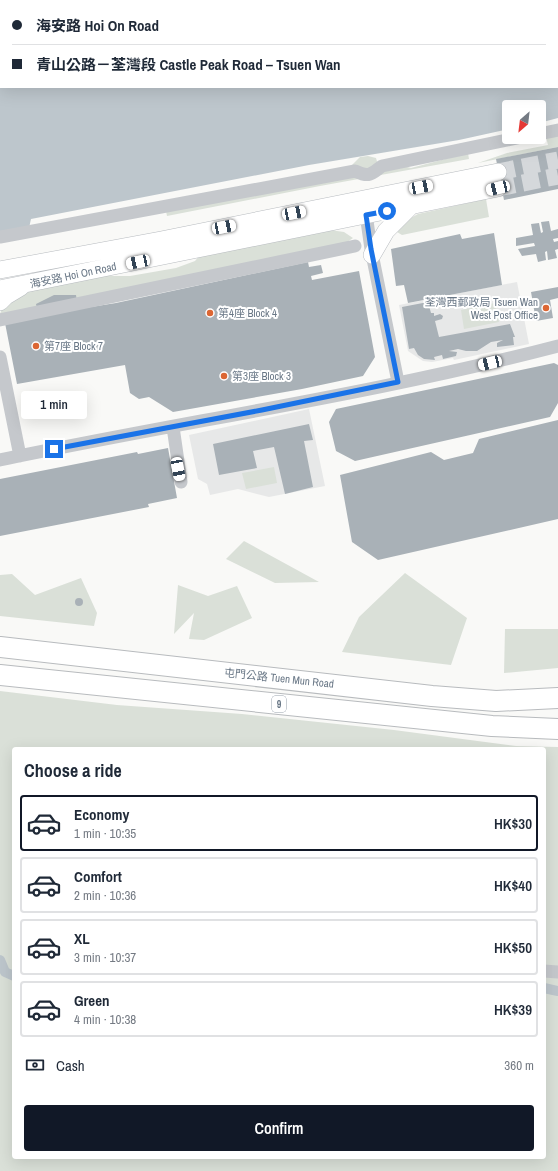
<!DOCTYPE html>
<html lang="en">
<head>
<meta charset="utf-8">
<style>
  body { margin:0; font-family:"Archivo Narrow","Noto Sans TC",sans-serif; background:#f2f2f3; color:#1f2937; height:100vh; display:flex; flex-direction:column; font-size:15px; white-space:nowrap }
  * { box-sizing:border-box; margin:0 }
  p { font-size:13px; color:#747a83 }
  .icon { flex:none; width:22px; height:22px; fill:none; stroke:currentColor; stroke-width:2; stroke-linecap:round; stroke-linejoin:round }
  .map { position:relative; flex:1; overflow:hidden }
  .sheet { position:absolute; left:12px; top:747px; width:534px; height:412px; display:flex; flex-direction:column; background:#fff; border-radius:4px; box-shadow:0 4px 16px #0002 }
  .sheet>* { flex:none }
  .hud { position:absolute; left:0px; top:0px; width:558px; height:88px; box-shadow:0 4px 16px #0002; display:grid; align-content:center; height:88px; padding:0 12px; background:#fff }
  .needle { width:26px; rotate:208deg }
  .controls { position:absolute; left:502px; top:100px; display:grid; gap:8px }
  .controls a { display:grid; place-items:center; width:44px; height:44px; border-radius:4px; background:#fff; box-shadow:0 4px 16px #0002; font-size:20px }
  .end { position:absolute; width:18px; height:18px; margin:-9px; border:5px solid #1a73e8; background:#fff; box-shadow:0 0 0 2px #fff }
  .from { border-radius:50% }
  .bubble { position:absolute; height:28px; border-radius:4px; background:#fff; box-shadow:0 4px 16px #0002; font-size:13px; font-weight:600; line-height:28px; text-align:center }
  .car { position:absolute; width:12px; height:24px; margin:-12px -6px; border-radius:5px; box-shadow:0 0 3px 1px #0007; background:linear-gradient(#fff 24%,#345 0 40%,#fff 0 76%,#345 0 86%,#fff 0) }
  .hud b { display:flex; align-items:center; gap:14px; height:38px; font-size:15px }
  .hud b+b { border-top:1px solid #e0e1e3 }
  .hud i { width:10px; height:10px; background:#1f2937 }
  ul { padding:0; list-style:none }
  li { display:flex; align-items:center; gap:12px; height:56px; margin:0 8px 6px; padding:0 4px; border:2px solid #e0e1e3; border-radius:4px }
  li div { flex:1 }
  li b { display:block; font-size:15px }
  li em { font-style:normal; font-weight:600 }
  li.current { border-color:#111827 }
  li>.icon { width:36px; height:36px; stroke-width:1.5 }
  h2 { padding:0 12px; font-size:18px; line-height:48px }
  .pay { display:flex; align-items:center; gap:10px; height:44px; padding:0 12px; font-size:15px }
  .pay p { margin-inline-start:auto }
  .button { display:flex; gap:8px; margin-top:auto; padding:8px 12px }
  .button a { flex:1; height:46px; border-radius:4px; background:#111827; color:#fff; font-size:16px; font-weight:600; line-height:46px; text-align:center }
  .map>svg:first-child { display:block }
  .built { fill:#e7e8e8 }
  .green { fill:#dae0d8; fill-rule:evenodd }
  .water { fill:#bdc6cc; fill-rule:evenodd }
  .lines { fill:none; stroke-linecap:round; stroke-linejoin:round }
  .canal { stroke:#bdc6cc; stroke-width:10 }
  .building { fill:#a9b1b7 }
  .major-tunnel { stroke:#d5d8db; stroke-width:17; stroke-dasharray:17 8; stroke-linecap:butt }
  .major-casing { stroke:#b8bcc0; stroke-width:18 }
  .highway-casing { stroke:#b8bbbe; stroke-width:22 }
  .minor { stroke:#c5c8cc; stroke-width:13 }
  .major { stroke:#fff; stroke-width:17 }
  .highway { stroke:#fff; stroke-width:20 }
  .route { stroke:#1a73e8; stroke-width:5 }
  .poi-dot { fill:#dc6633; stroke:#fff; stroke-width:1.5 }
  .labels { text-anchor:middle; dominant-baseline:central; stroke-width:4; stroke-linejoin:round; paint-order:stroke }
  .shield { fill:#fff; stroke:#96a0aa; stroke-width:1 }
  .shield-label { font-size:10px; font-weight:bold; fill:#697786 }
  .street-label { font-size:11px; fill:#697786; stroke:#fff }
  .poi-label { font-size:11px; fill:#697786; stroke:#fff; text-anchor:start }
</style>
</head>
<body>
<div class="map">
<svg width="558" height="1171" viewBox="0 0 558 1171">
  <rect width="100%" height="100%" fill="#f9f9f7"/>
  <path class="built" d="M517 282 529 344 454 360 453 358 432 362 423 361 408 351 399 305Z
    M309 409 325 486 269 497 238 489 210 495 207 484 198 479 189 435Z"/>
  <path class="green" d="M558 134V147L478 163 507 153 548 145 546 137Z
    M468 153 469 159 320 186 167 216 166 211 399 165 411 168Z
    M368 156 376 158 379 168 355 169 352 165 360 157Z
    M486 199 489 217 402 235 397 232 407 220 418 214Z
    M330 230 344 232 353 238 344 244 0 314 2 308 15 296 54 284 95 276H130L176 268 195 261 201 254Z
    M495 303 499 322 464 329 461 310Z
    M274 467 277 483 246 489 242 473Z
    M244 541 319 582 275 583 226 559Z
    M405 573 467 618 451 665 342 652 359 617Z
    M12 574 35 595 81 578 97 613 94 626 0 616V575Z
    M178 585 208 596 237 586 252 618 204 640 189 639 194 613 174 634Z
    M505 629H558V668L504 673Z
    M0 691 117 705 242 714 394 730 516 746 558 747V1171H0ZM14 749H544V1157H14Z"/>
  <path class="water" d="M0 0H558V118L539 123V107H509V129L459 140 309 165 31 219 29 228 0 234ZM1 1H557V87H1Z"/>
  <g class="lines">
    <path class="canal" d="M0 960 5 972 14 976
      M544 988 558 991"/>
  </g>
  <path class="building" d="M558 147V189L504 200 496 159Z
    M549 221 551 231 558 229V238L553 239 554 242 558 241V249L555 250 557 258 548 260 547 251 545 252 546 260 538 262 536 254 522 256 518 249 535 246 534 243 516 246V238L533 235 531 224 539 223 541 233 543 232 541 222Z
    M494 233 502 285 408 303 404 285 396 286 391 249 460 234 462 239Z
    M308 262 309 267 321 265 323 273 311 276 312 280 359 271 375 357 363 376 302 389 173 412 149 397 139 399 130 393 125 365 17 384 5 323 39 317 36 304 54 295H76L78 309 116 303Z
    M558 287V298L550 300 553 318 536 321 531 292Z
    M428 302 431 313H434V316L440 314 443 316 442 319 435 321 439 337 510 324 515 337H513L514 345 497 347V343L503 340 491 342 477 351H466L458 349 449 351 457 352 456 356 443 359 442 355 434 357 435 360 424 359 418 355 414 348 409 349 402 307Z
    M554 363 558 365V403L550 417 355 461 336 451 329 422 336 409Z
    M558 420V519L378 560 352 542 340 475 431 452 444 460 473 453 479 439Z
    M309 424 313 440 304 441 313 487 285 494 274 447 253 451 257 468 219 475 213 444Z
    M168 448 177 498 148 504 149 507 0 536V479L137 452 138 454Z
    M75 602a4 4 0 1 1 8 0a4 4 0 1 1-8 0Z"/>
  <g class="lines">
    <path class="major-tunnel" d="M498 172 558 160
      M498 188 558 176"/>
    <g class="major-casing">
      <path id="major" d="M372 255 386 231 410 207
        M0 270 161 240 498 172
        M0 289 498 188
        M0 302 6 296 21 287"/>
    </g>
    <g class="highway-casing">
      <path id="highway" d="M0 647 432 696 496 701 558 698
        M0 675 492 726 558 729"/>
    </g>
    <path class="minor" d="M539 134 558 130
      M365 207 371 249 398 382
      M0 237 355 171C370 178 371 174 382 166L522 137
      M0 320 355 246
      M0 357 20 456
      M173 427 181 482
      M0 460C186 421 374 394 558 346
      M544 971 558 972"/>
    <use href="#major" class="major"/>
    <use href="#highway" class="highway"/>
  </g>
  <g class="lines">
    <path class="route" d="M54 449 262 410 398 382 371 249 366 215 387 211"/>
  </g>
  <g class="poi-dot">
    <circle cx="546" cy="308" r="4"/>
    <circle cx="210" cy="313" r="4"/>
    <circle cx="36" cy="346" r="4"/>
    <circle cx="224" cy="376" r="4"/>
  </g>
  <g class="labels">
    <rect class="shield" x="272" y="696" width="14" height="16" rx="3"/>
    <g class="shield-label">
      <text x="279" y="704">9</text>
    </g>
    <g class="street-label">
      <text transform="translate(73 275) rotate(-12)">海安路 Hoi On Road</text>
      <text transform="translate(279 678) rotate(6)">屯門公路 Tuen Mun Road</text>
    </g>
    <g class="poi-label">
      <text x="538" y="302" text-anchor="end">荃灣西郵政局 Tsuen Wan<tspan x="538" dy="13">West Post Office</tspan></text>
      <text x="218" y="313">第4座 Block 4</text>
      <text x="44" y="346">第7座 Block 7</text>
      <text x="232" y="376">第3座 Block 3</text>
    </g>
  </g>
</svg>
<div class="controls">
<a><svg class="needle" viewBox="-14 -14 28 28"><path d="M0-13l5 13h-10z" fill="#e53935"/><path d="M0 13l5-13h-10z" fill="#747a83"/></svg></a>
</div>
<i class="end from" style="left:387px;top:211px"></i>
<i class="end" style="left:54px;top:449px"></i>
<div class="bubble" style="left:21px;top:391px;width:66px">1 min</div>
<i class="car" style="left:421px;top:187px;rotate:79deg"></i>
<i class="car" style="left:498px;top:188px;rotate:257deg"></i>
<i class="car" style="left:294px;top:213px;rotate:79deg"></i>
<i class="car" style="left:224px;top:227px;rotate:79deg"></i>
<i class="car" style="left:138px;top:262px;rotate:258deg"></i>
<i class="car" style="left:490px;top:363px;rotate:257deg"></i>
<i class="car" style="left:178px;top:469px;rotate:169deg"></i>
<div class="hud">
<b><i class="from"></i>海安路 Hoi On Road</b>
<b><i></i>青山公路－荃灣段 Castle Peak Road – Tsuen Wan</b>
</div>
<section class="sheet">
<h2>Choose a ride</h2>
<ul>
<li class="current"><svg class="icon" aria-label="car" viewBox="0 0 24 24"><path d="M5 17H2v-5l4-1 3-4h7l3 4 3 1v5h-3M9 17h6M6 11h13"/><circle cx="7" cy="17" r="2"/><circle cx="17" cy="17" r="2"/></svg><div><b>Economy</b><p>1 min · 10:35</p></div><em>HK$30</em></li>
<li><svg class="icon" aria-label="car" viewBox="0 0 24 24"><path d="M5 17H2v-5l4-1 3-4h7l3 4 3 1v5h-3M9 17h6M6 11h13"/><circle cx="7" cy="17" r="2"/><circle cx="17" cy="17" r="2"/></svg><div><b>Comfort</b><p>2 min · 10:36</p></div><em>HK$40</em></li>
<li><svg class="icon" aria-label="car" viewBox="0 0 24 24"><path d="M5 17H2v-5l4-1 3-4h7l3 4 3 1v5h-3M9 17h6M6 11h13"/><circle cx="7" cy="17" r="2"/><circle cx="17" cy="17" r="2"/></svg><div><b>XL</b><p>3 min · 10:37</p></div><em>HK$50</em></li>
<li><svg class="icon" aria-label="car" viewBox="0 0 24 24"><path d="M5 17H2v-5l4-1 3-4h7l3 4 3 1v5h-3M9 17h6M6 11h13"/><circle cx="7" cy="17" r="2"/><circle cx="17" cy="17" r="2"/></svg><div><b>Green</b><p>4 min · 10:38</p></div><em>HK$39</em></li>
</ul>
<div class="pay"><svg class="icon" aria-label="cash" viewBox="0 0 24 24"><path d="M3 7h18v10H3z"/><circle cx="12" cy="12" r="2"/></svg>Cash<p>360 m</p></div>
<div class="button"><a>Confirm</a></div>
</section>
</div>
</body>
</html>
